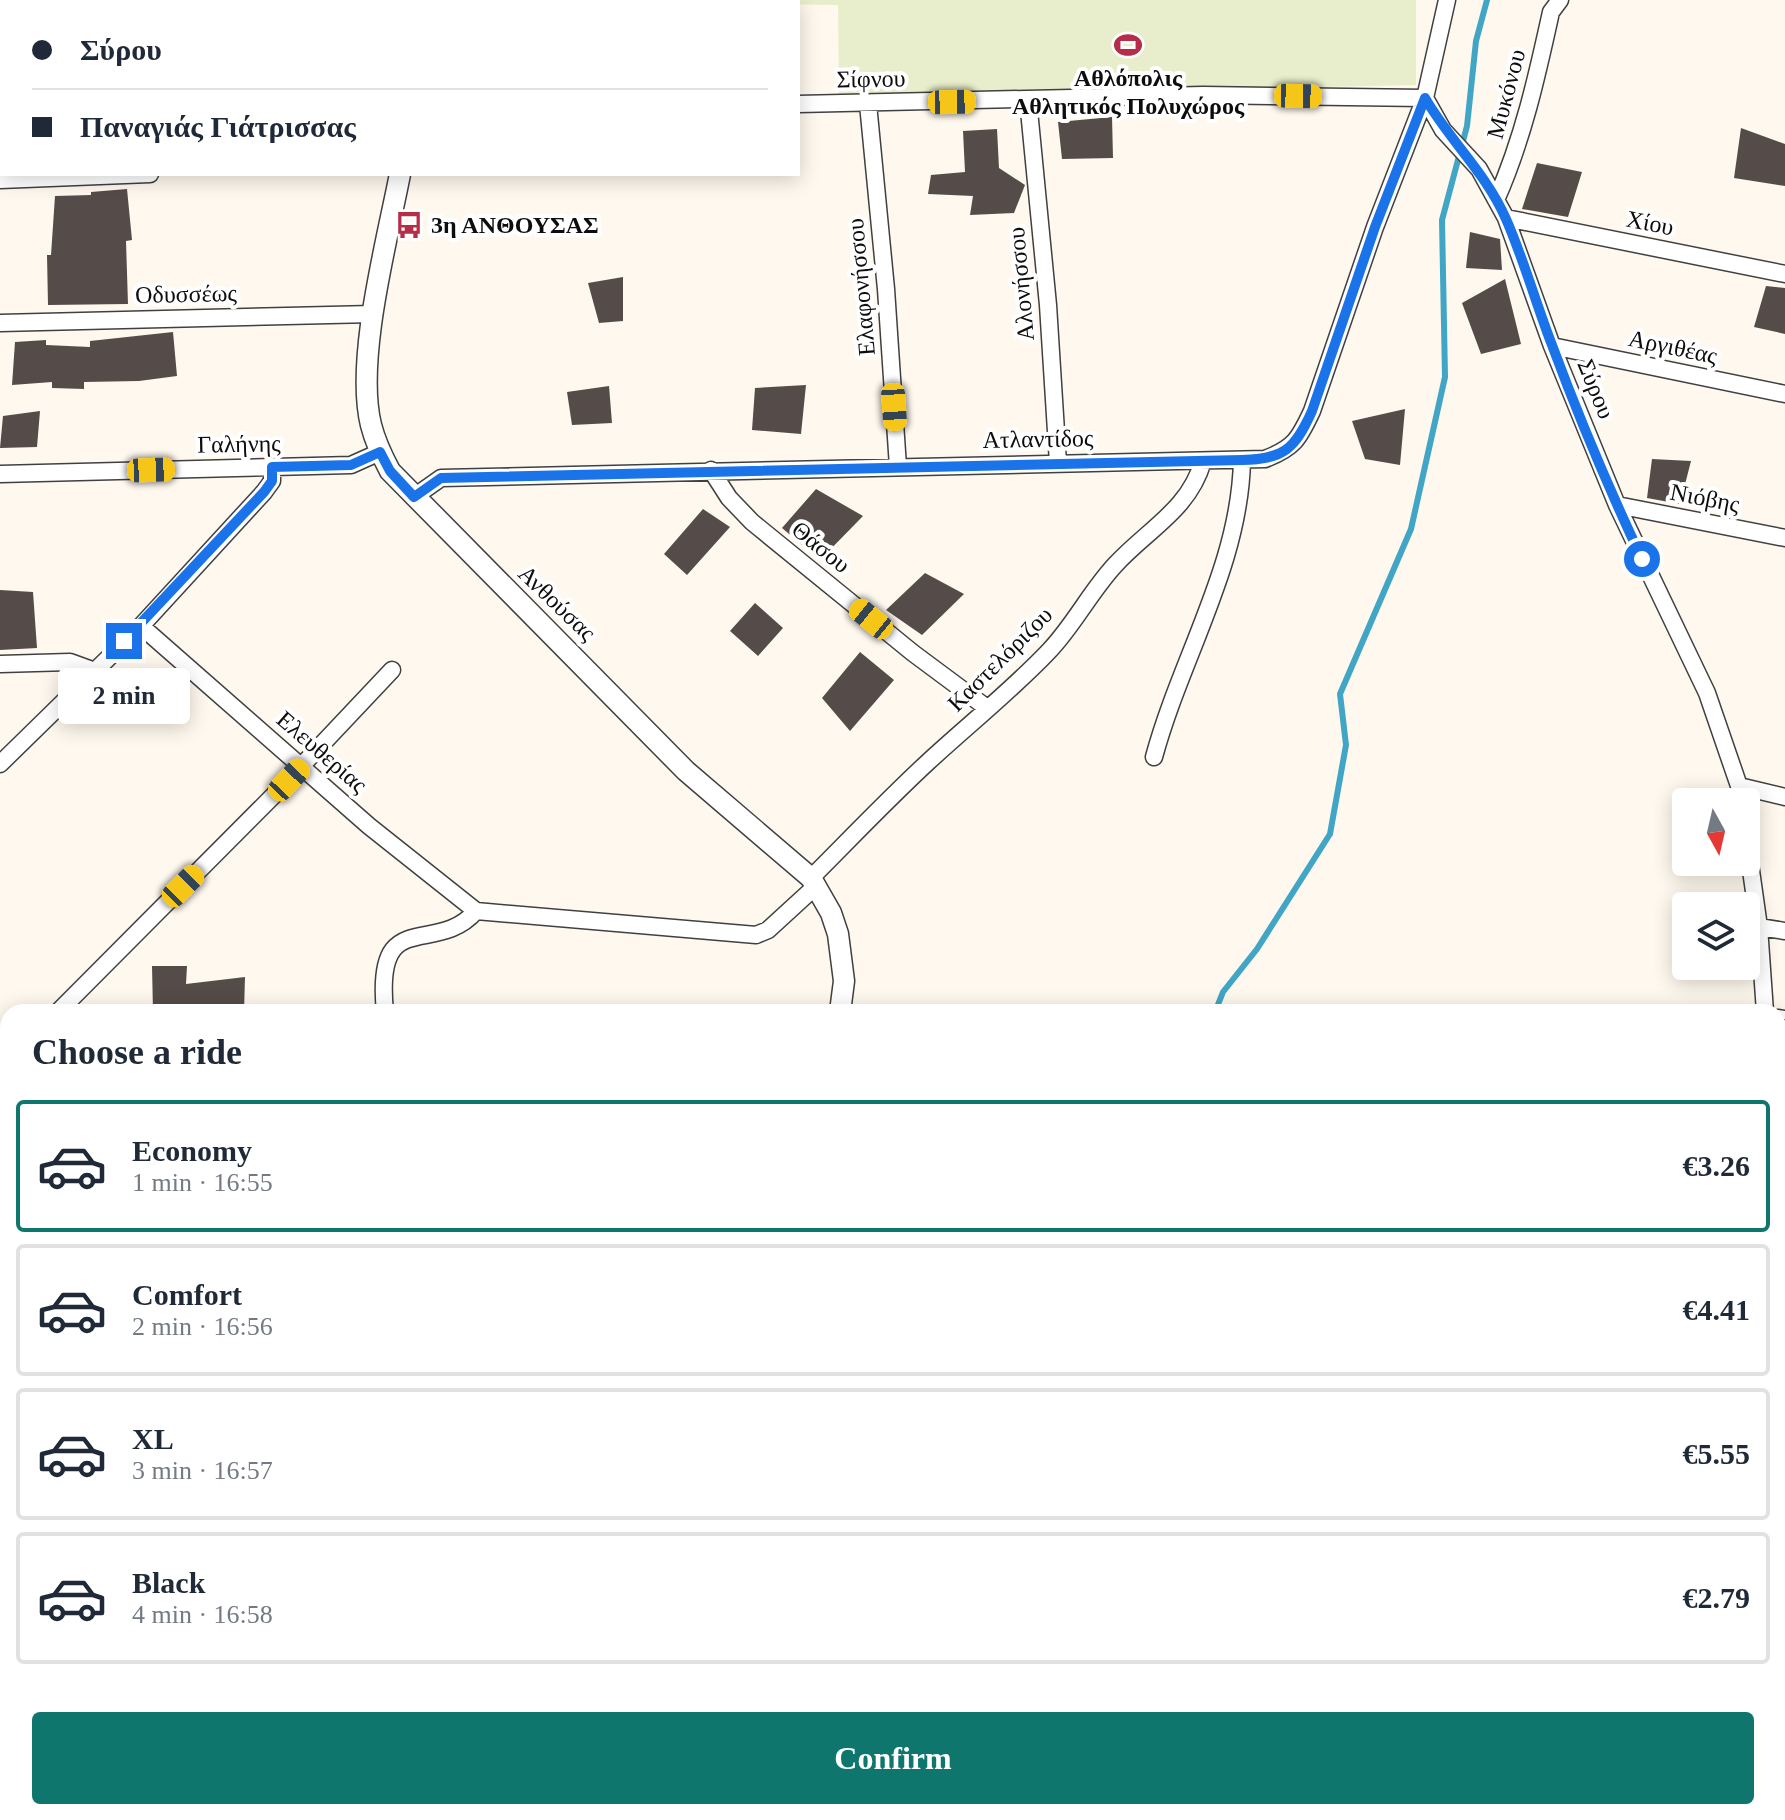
<!DOCTYPE html>
<html lang="en">
<head>
<meta charset="utf-8">
<style>
  body { margin:0; font-family:Georgia,serif; background:#f6f6f7; color:#1f2937; height:100vh; display:flex; flex-direction:column; font-size:30px; white-space:nowrap }
  * { box-sizing:border-box; margin:0 }
  p { font-size:26px; color:#747a83 }
  .icon { flex:none; width:44px; height:44px; fill:none; stroke:currentColor; stroke-width:2; stroke-linecap:round; stroke-linejoin:round }
  .map { position:relative; flex:1; overflow:hidden }
  .sheet { position:absolute; left:0px; top:1004px; width:1786px; height:816px; display:flex; flex-direction:column; background:#fff; border-radius:24px 24px 0 0; box-shadow:0 4px 20px #0003 }
  .sheet>* { flex:none }
  .hud { position:absolute; left:0px; top:0px; width:800px; height:176px; box-shadow:0 4px 20px #0003; display:grid; align-content:center; height:176px; padding:0 32px; background:#fff }
  .needle { width:52px; rotate:172deg }
  .buttons { position:absolute; left:1672px; top:788px; display:grid; gap:16px }
  .buttons a { display:grid; place-items:center; width:88px; height:88px; border-radius:8px; background:#fff; box-shadow:0 4px 20px #0003; font-size:40px }
  .end { position:absolute; width:36px; height:36px; margin:-18px; border:10px solid #1a73e8; background:#fff; box-shadow:0 0 0 4px #fff }
  .from { border-radius:50% }
  .bubble { position:absolute; height:56px; border-radius:8px; background:#fff; box-shadow:0 4px 20px #0003; font-size:26px; font-weight:700; line-height:56px; text-align:center }
  .car { position:absolute; width:24px; height:48px; margin:-24px -12px; border-radius:10px; box-shadow:0 0 6px 2px #0007; background:linear-gradient(#f5c518 24%,#345 0 40%,#f5c518 0 76%,#345 0 86%,#f5c518 0) }
  .hud b { display:flex; align-items:center; gap:28px; height:76px; font-size:30px }
  .hud b+b { border-top:2px solid #e0e1e3 }
  .hud i { width:20px; height:20px; background:#1f2937 }
  ul { padding:0; list-style:none }
  li { display:flex; align-items:center; gap:24px; height:132px; margin:0 16px 12px; padding:0 16px; border:4px solid #e0e1e3; border-radius:8px }
  li div { flex:1 }
  li b { display:block; font-size:30px }
  li em { font-style:normal; font-weight:700 }
  li.on { border-color:#0f766e }
  li>.icon { width:72px; height:72px; stroke-width:1.5 }
  h2 { padding:0 32px; font-size:36px; line-height:96px }
  .primary-button { display:flex; gap:16px; margin-top:auto; padding:16px 32px }
  .primary-button a { flex:1; height:92px; border-radius:8px; background:#0f766e; color:#fff; font-size:32px; font-weight:700; line-height:92px; text-align:center }
  .map>svg:first-child { display:block }
  .pitch { fill:#e8eecb }
  .lines { fill:none; stroke-linecap:round; stroke-linejoin:round }
  .stream { stroke:#41a5c5; stroke-width:6 }
  .building { fill:#554c4a }
  .service-casing { stroke:#404040; stroke-width:11 }
  .minor-casing { stroke:#404040; stroke-width:19 }
  .tertiary-casing { stroke:#404040; stroke-width:23 }
  .service { stroke:#fff; stroke-width:8 }
  .minor { stroke:#fff; stroke-width:16 }
  .tertiary { stroke:#fff; stroke-width:20 }
  .route { stroke:#1a73e8; stroke-width:10 }
  .labels { text-anchor:middle; dominant-baseline:central; stroke-width:8; stroke-linejoin:round; paint-order:stroke }
  .poi-label { font-size:24px; font-weight:bold; fill:#0d0d0d; stroke:#fff }
  .street-label { font-size:24px; fill:#0d0d0d; stroke:#fff }
</style>
</head>
<body>
<div class="map">
<svg width="1785" height="1820" viewBox="0 0 1785 1820">
  <rect width="100%" height="100%" fill="#fef8ee"/>
  <path class="pitch" d="M438 0H1416V85L839 97 838 5Z"/>
  <g class="lines">
    <path class="stream" d="M1215 1012 1223 992 1257 949 1330 834 1346 745 1340 694 1411 529 1445 377 1442 220 1467 126 1476 41 1487 0
      M761 1820 764 1812"/>
  </g>
  <path class="building" d="M1112 117 1113 158 1062 159 1058 122Z
    M1741 128 1785 144V186L1734 178Z
    M997 129 999 168 1025 185 1014 213 970 215 973 196 928 194 931 175 965 172 963 131Z
    M1537 163 1582 172 1568 217 1522 209Z
    M127 189 132 240 126 241 128 304 48 305 47 255H51L55 196 91 195V192Z
    M1470 232 1500 239 1502 270 1466 268Z
    M623 277V321L599 323 588 283Z
    M1505 279 1521 344 1481 354 1462 303Z
    M1766 286 1785 288V334L1754 327Z
    M173 332 177 376 139 381 84 382V389L52 388V382L12 385 15 342 46 340V345L90 347V341Z
    M806 385 801 434 752 430 755 388Z
    M609 386 612 423 572 425 567 392Z
    M1405 409 1400 465 1365 459 1352 421Z
    M40 411 37 447 0 448 3 416Z
    M1652 459 1691 461 1680 504 1647 498Z
    M816 489 863 516 820 560 782 528Z
    M703 509 730 527 687 575 664 554Z
    M925 573 964 594 922 635 886 610Z
    M0 590 33 592 37 648 0 650Z
    M755 603 783 628 758 656 730 631Z
    M860 652 894 680 850 731 822 698Z
    M152 966H187L186 984 245 977 244 1012H153Z"/>
  <g class="lines">
    <g class="service-casing">
      <path id="service" d="M1778 1014 1785 1015
        M1778 1359 1785 1360"/>
    </g>
    <g class="minor-casing">
      <path id="minor" d="M1425 98 1443 130 1479 169 1506 218 1552 346 1617 505 1707 693 1739 786 1741 802
        M1028 100 1048 305 1058 463
        M798 104 1203 95 1425 98
        M868 104 886 289 898 467
        M0 180 150 174
        M1496 200C1523 139 1537 76 1551 12L1560 0
        M1506 218 1785 274
        M0 323 373 314
        M1552 346 1785 394
        M711 470 729 498 752 522 913 653 987 708
        M0 474 351 465 380 452
        M414 497 441 478 1265 459C1294 448 1299 439 1312 411L1375 227 1425 98 1447 0
        M1617 505 1785 538
        M141 626 369 826 476 911
        M0 664 70 662 92 670
        M1154 757C1181 657 1240 565 1242 460
        M0 764 141 626 264 492 272 481V467
        M1739 786 1785 797
        M1746 835 1759 927 1765 1012
        M811 878C850 839 888 799 928 762 968 725 1011 691 1049 651 1074 625 1090 592 1115 565 1148 529 1189 510 1203 461
        M1759 927 1785 931
        M58 1012 275 794 392 670
        M385 1012C374 903 435 958 476 911L756 935 768 930 816 886
        M0 1071 8 1062
        M1778 1431 1785 1451
        M1778 1738 1785 1736
        M1201 1812 1204 1820
        M1490 1812 1493 1820
        M1625 1812 1628 1820
        M1767 1812 1770 1820
        M186 1820V1812
        M365 1820V1812
        M1535 1820 1558 1812"/>
    </g>
    <g class="tertiary-casing">
      <path id="tertiary" d="M423 2V0
        M400 174C387 241 355 360 371 425 375 441 382 456 390 471L686 771 811 878 831 913 838 934 844 981 840 1012
        M567 1820 568 1812"/>
    </g>
    <use href="#service" class="service"/>
    <use href="#minor" class="minor"/>
    <use href="#tertiary" class="tertiary"/>
  </g>
  <g class="lines">
    <path class="route" d="M124 641 264 492 272 481V467L351 465 380 452 390 471 414 497 441 478 1242 460C1284 459 1295 449 1312 411L1375 227 1425 98C1450 141 1486 173 1506 219 1524 260 1536 304 1552 345 1579 418 1609 489 1642 559"/>
  </g>
  <defs>
    <g id="stadium-bare" transform="scale(2.16)"><path d="M0-5a6.5 5 0 1 0 0 10a6.5 5 0 1 0 0-10ZM-3.5-1.8h7v3.6h-7Z" fill="#b52d49" stroke="#fff" stroke-width="2.5" paint-order="stroke"/></g>
    <g id="bus-bare" transform="scale(2.16)"><path d="M-5-6H5V4H4V6H2V4H-2V6H-4V4H-5ZM-3.5-4V0h7V-4ZM-3.5 1.2v1.5H-2V1.2ZM2 1.2v1.5H3.5V1.2Z" fill="#b52d49" stroke="#fff" stroke-width="2.5" paint-order="stroke"/></g>
  </defs>
  <g fill-rule="evenodd">
    <use href="#stadium-bare" x="1128" y="45"/>
    <use href="#bus-bare" x="409" y="225"/>
  </g>
  <g class="labels">
    <g class="poi-label">
      <text x="1128" y="78">Αθλόπολις<tspan x="1128" dy="28">Αθλητικός Πολυχώρος</tspan></text>
      <text x="431" y="225" text-anchor="start">3η ΑΝΘΟΥΣΑΣ</text>
    </g>
    <g class="street-label">
      <text transform="translate(871 79) rotate(-1)">Σίφνου</text>
      <text transform="translate(1506 94) rotate(-75)">Μυκόνου</text>
      <text transform="translate(1650 223) rotate(11)">Χίου</text>
      <text transform="translate(1021 284) rotate(-95)">Αλονήσσου</text>
      <text transform="translate(861 287) rotate(-95)">Ελαφονήσσου</text>
      <text transform="translate(186 294) rotate(-1)">Οδυσσέως</text>
      <text transform="translate(1673 347) rotate(12)">Αργιθέας</text>
      <text transform="translate(1596 389) rotate(68)">Σύρου</text>
      <text transform="translate(1038 439) rotate(-1)">Ατλαντίδος</text>
      <text transform="translate(239 444) rotate(-1)">Γαλήνης</text>
      <text transform="translate(1705 498) rotate(11)">Νιόβης</text>
      <text transform="translate(821 547) rotate(39)">Θάσου</text>
      <text transform="translate(557 603) rotate(44)">Ανθούσας</text>
      <text transform="translate(1000 659) rotate(-45)">Καστελόριζου</text>
      <text transform="translate(322 752) rotate(41)">Ελευθερίας</text>
    </g>
  </g>
</svg>
<div class="buttons">
<a><svg class="needle" viewBox="-14 -14 28 28"><path d="M0-13l5 13h-10z" fill="#e53935"/><path d="M0 13l5-13h-10z" fill="#747a83"/></svg></a>
<a><svg class="icon" aria-label="layers" viewBox="0 0 24 24"><path d="M12 4l9 5-9 5-9-5zM3 14l9 5 9-5"/></svg></a>
</div>
<i class="end from" style="left:1642px;top:559px"></i>
<i class="end" style="left:124px;top:641px"></i>
<div class="bubble" style="left:58px;top:668px;width:132px">2 min</div>
<i class="car" style="left:1298px;top:96px;rotate:91deg"></i>
<i class="car" style="left:952px;top:102px;rotate:89deg"></i>
<i class="car" style="left:894px;top:407px;rotate:176deg"></i>
<i class="car" style="left:151px;top:470px;rotate:88deg"></i>
<i class="car" style="left:871px;top:619px;rotate:309deg"></i>
<i class="car" style="left:289px;top:780px;rotate:43deg"></i>
<i class="car" style="left:183px;top:886px;rotate:45deg"></i>
<div class="hud">
<b><i class="from"></i>Σύρου</b>
<b><i></i>Παναγιάς Γιάτρισσας</b>
</div>
<section class="sheet">
<h2>Choose a ride</h2>
<ul>
<li class="on"><svg class="icon" aria-label="car" viewBox="0 0 24 24"><path d="M5 17H2v-5l4-1 3-4h7l3 4 3 1v5h-3M9 17h6M6 11h13"/><circle cx="7" cy="17" r="2"/><circle cx="17" cy="17" r="2"/></svg><div><b>Economy</b><p>1 min · 16:55</p></div><em>€3.26</em></li>
<li><svg class="icon" aria-label="car" viewBox="0 0 24 24"><path d="M5 17H2v-5l4-1 3-4h7l3 4 3 1v5h-3M9 17h6M6 11h13"/><circle cx="7" cy="17" r="2"/><circle cx="17" cy="17" r="2"/></svg><div><b>Comfort</b><p>2 min · 16:56</p></div><em>€4.41</em></li>
<li><svg class="icon" aria-label="car" viewBox="0 0 24 24"><path d="M5 17H2v-5l4-1 3-4h7l3 4 3 1v5h-3M9 17h6M6 11h13"/><circle cx="7" cy="17" r="2"/><circle cx="17" cy="17" r="2"/></svg><div><b>XL</b><p>3 min · 16:57</p></div><em>€5.55</em></li>
<li><svg class="icon" aria-label="car" viewBox="0 0 24 24"><path d="M5 17H2v-5l4-1 3-4h7l3 4 3 1v5h-3M9 17h6M6 11h13"/><circle cx="7" cy="17" r="2"/><circle cx="17" cy="17" r="2"/></svg><div><b>Black</b><p>4 min · 16:58</p></div><em>€2.79</em></li>
</ul>
<div class="primary-button"><a>Confirm</a></div>
</section>
</div>
</body>
</html>
